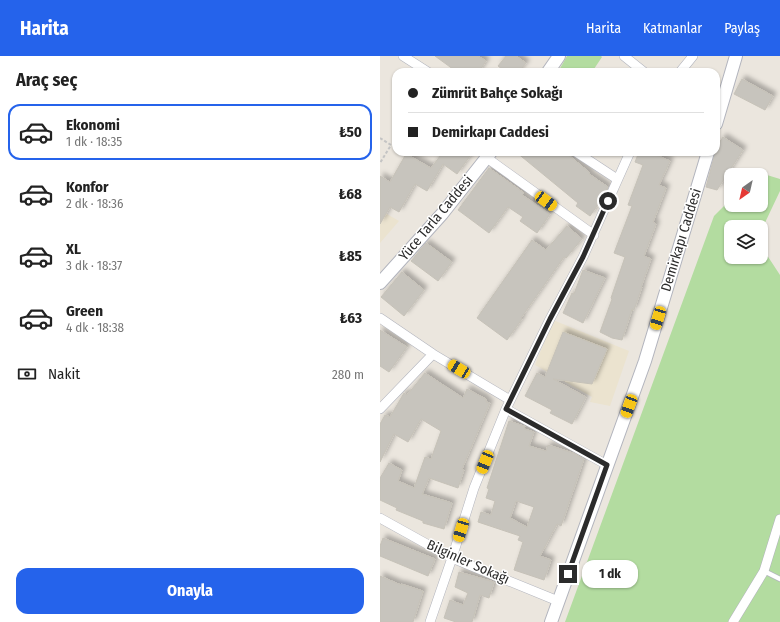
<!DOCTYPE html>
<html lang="tr">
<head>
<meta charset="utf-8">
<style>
  body { margin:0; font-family:"Fira Sans Condensed",sans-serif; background:#f6f6f6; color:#222; height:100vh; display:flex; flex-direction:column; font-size:15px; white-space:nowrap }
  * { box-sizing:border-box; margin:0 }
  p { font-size:13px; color:#767676 }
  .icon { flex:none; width:22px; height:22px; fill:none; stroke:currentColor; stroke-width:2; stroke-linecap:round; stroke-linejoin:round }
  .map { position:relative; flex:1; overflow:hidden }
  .details { display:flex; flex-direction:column; background:#fff; width:380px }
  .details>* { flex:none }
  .banner { position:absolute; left:12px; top:12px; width:328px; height:88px; border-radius:12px; box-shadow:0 1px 3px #0004; display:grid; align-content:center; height:88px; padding:0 16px; background:#fff }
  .needle { width:26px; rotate:214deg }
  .buttons { position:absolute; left:344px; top:112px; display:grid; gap:8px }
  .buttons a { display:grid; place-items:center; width:44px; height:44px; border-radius:8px; background:#fff; box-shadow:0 1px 3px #0004; font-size:20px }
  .end { position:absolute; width:18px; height:18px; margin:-9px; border:5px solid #2b2b2b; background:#fff; box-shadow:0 0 0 2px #fff }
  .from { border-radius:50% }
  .bubble { position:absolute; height:28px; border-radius:12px; background:#fff; box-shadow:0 1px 3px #0004; font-size:13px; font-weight:700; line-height:28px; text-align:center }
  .car { position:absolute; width:12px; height:24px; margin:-12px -6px; border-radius:5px; box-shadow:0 0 3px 1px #0007; background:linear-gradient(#f5c518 24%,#345 0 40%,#f5c518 0 76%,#345 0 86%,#f5c518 0) }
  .banner b { display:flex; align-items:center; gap:14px; height:38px; font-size:15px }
  .banner b+b { border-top:1px solid #e0e0e0 }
  .banner i { width:10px; height:10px; background:#222 }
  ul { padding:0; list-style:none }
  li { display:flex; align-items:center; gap:12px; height:56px; margin:0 8px 6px; padding:0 8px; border:2px solid transparent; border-radius:12px }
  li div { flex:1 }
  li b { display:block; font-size:15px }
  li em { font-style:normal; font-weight:700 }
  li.on { border-color:#2563eb }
  li>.icon { width:36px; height:36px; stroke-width:1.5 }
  h2 { padding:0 16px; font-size:18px; line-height:48px }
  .pay { display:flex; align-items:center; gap:10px; height:44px; padding:0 16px; font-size:15px }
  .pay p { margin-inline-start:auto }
  .cta { display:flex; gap:8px; margin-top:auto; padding:8px 16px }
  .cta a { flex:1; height:46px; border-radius:12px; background:#2563eb; color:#fff; font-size:16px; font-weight:700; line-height:46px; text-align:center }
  header { display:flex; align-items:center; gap:24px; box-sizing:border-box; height:56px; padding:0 20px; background:#2563eb; color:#fff }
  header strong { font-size:19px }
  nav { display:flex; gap:22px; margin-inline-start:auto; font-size:14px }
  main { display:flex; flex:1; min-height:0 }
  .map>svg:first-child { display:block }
  .education { fill:#ebe3cf }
  .green { fill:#b3dca0 }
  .building { fill:#c7c4bd; stroke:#c6c2b8; fill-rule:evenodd; filter:url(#shadow) }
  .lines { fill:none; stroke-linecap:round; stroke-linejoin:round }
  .lane-casing { stroke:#b2b4bd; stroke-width:6 }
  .street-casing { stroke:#b2b4bd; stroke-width:10 }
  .secondary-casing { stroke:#b2b4bd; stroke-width:14 }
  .path { stroke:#c4c4c4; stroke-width:2; stroke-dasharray:3 2; stroke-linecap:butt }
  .lane { stroke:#fff; stroke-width:4.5 }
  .street { stroke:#fff; stroke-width:9 }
  .secondary { stroke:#fff; stroke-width:12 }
  .route { stroke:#2b2b2b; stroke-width:5 }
  .labels { text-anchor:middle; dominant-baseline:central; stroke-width:3; stroke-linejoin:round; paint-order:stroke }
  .street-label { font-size:14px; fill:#2b2b2b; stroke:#fff }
</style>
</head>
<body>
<header>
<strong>Harita</strong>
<nav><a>Harita</a><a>Katmanlar</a><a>Paylaş</a></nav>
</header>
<main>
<section class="details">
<h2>Araç seç</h2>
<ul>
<li class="on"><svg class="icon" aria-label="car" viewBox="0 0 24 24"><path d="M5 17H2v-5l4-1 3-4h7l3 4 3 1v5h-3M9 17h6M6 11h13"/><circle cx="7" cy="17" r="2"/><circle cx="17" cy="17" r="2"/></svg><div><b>Ekonomi</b><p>1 dk · 18:35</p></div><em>₺50</em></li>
<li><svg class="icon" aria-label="car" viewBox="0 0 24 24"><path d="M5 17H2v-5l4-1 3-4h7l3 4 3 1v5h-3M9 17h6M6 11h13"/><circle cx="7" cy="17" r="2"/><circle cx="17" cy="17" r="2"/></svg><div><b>Konfor</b><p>2 dk · 18:36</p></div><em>₺68</em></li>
<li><svg class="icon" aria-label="car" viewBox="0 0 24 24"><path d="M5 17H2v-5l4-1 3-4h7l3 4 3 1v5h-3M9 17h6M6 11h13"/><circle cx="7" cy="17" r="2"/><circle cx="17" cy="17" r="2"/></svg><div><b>XL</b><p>3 dk · 18:37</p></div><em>₺85</em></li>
<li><svg class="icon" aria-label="car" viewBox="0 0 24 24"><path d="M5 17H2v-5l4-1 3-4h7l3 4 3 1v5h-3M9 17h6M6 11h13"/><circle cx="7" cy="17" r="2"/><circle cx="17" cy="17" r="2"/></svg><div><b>Green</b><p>4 dk · 18:38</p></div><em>₺63</em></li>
</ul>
<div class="pay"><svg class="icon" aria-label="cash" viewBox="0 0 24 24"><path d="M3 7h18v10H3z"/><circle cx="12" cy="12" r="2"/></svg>Nakit<p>280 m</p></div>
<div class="cta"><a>Onayla</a></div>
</section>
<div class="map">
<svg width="400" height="566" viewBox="0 0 400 566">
  <defs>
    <filter id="shadow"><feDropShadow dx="3.5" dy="-3.5" stdDeviation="2" flood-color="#0004"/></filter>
  </defs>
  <rect width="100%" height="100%" fill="#ebe6de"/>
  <path class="education" d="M0 154 19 165 0 187Z
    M173 264 249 295 230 350 210 346 212 341 155 309Z"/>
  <path class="green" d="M187 0H221L222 1 212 16H178Z
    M377 116 400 123V135L381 175V171H351V201H381V190L400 219V566H185L334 160 351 143V149H381V119H374Z"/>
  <path class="building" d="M55 0H98L106 5 99 16H77Z
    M126 0H136L146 7 139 16H126L118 10Z
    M362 23 393 40 385 54 354 38Z
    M343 81 363 94 337 134 326 131 337 90Z
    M63 96H93L77 118 63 108 47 135 35 128 19 156 10 151 0 168V120L10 126 26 98 51 112Z
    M136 96H185L210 117 209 118 228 131 224 140 210 160 196 150 198 147Z
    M259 96H269L290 105 279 129 286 132 273 166 276 168 264 200 271 203 261 231H262L254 254 252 253 242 284 232 282 220 276 232 243 231 242 245 201 234 197 252 150 248 149 263 109 255 106Z
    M109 112 144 137 142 139 170 158 157 177 140 165 143 161 128 151 109 177 78 154Z
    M187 170 202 183 186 202 184 201 141 262 142 263 127 284 97 262 152 184 166 194Z
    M46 187 72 206 58 225 31 205Z
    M203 214 225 222 203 267 183 257 192 237 194 238Z
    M22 216 44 234 24 260 1 241Z
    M0 274 27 291 9 316 0 310Z
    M183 276 227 293 212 328 173 323 206 341 192 368 170 357 172 354 145 340 157 317 165 321Z
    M45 317 83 342 87 333 106 343V346L110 347 82 413 84 414 78 432 49 422 42 438 72 447 64 473 43 467V465L16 454 17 452 0 444V422L9 407 22 414 18 425 34 432 45 401 51 403 61 375 41 363 28 386 14 378 0 406V368L5 359 10 361 24 337 27 339Z
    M129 365 144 370H145L144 373 154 376 149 390 166 395 168 389 193 397 204 403 181 470 177 468 160 500 171 504 164 524 134 514 143 486 138 484 140 480 98 466 101 456 111 459 115 445 106 442 109 433 107 432ZM136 445 154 451 147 471 130 462Z
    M3 482 55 503 48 520 0 500V490Z
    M79 516 114 526 109 542 100 539 92 566H76L64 562 70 544 83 549 88 537 75 531Z
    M0 520 21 529V528L43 535 33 566H0Z"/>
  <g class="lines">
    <g class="lane-casing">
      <path id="lane" d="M384 515 400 523"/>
    </g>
    <g class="street-casing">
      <path id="street" d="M23 0 48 16
        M244 0 264 16
        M300 16 313 0
        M196 96 237 123
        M107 102 214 179
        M0 262 53 298 130 344
        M0 353 53 298
        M126 353 227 409
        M0 462 72 502 178 545
        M50 566 72 502 94 432 126 353 170 263 203 201 250 96
        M353 566 384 515 400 463"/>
    </g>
    <g class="secondary-casing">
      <path id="secondary" d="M168 16 179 0
        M336 68 356 0
        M0 227 62 158 111 96
        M171 566 265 305 328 96"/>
    </g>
    <path class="path" d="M0 82 11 89 0 107"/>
    <use href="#lane" class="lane"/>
    <use href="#street" class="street"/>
    <use href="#secondary" class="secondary"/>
  </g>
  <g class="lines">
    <path class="route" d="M188 518 227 409 126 353 170 263 203 201 228 145"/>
  </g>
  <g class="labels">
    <g class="street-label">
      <text transform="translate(56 162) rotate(-50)">Yüce Tarla Caddesi</text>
      <text transform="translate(301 184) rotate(-73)">Demirkapı Caddesi</text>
      <text transform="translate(88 506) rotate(24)">Bilginler Sokağı</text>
    </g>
  </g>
</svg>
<div class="buttons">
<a><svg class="needle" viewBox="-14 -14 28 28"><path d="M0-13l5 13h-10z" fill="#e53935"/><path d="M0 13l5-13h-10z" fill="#767676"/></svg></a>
<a><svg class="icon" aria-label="layers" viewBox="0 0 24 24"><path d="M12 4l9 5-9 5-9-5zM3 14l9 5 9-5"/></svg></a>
</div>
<i class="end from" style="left:228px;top:145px"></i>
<i class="end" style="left:188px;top:518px"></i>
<div class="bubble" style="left:202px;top:504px;width:56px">1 dk</div>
<i class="car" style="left:166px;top:145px;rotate:126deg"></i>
<i class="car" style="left:278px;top:262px;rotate:197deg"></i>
<i class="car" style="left:79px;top:313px;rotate:301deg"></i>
<i class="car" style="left:249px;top:350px;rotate:200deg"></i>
<i class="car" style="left:105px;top:406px;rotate:202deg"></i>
<i class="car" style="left:81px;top:474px;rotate:197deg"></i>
<div class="banner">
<b><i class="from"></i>Zümrüt Bahçe Sokağı</b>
<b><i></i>Demirkapı Caddesi</b>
</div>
</div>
</main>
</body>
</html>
